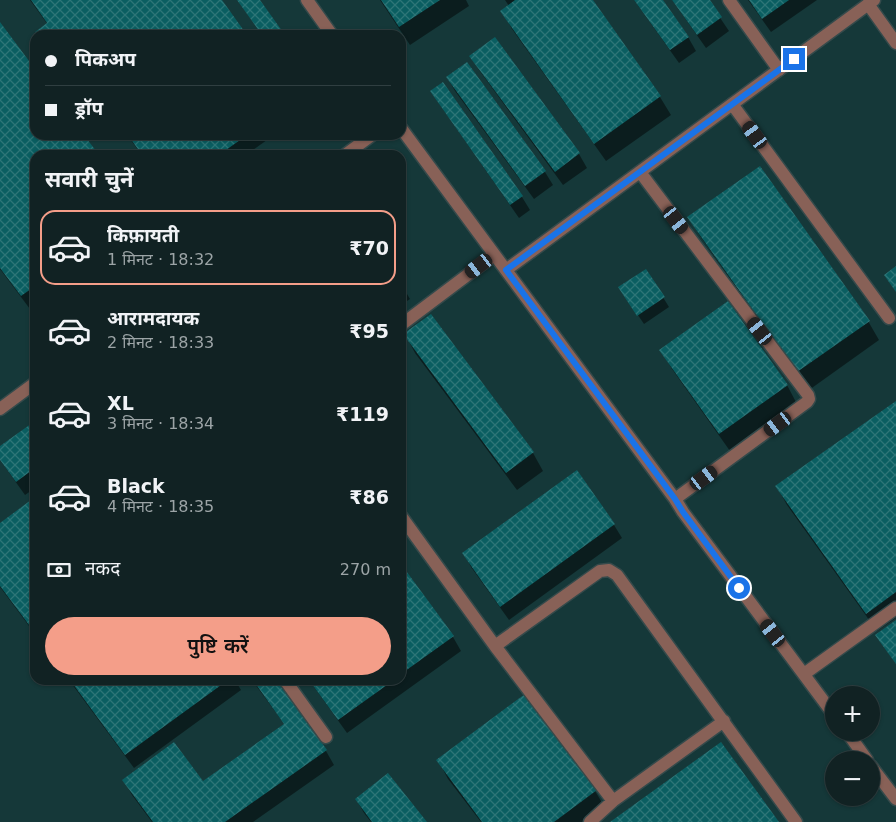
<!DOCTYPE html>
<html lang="hi">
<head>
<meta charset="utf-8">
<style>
  body { margin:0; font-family:"DejaVu Sans","Noto Sans Devanagari",sans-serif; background:#1e2f30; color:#f1f3f6; height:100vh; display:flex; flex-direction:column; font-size:19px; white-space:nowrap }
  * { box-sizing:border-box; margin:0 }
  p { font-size:16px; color:#9ca4a6 }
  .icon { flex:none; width:28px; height:28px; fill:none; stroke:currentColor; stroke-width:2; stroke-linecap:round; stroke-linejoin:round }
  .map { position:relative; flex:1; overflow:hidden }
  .details { position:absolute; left:30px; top:150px; width:376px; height:535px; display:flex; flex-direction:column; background:#112223; border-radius:15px; box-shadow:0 1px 4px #0004,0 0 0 1px #303f41 }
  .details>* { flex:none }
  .banner { position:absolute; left:30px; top:30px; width:376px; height:110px; border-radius:15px; box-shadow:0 1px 4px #0004,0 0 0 1px #303f41; display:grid; align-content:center; height:110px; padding:0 15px; background:#112223 }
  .tools { position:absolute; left:825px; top:686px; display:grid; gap:10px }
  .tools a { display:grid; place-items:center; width:55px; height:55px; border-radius:50%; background:#112223; box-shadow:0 1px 4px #0004,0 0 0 1px #303f41; font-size:25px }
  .end { position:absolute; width:22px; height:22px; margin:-11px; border:6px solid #1a73e8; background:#fff; box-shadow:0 0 0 2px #fff }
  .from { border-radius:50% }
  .car { position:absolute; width:15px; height:30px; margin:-15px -8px; border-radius:6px; box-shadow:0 0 4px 1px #0007; background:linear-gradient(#222 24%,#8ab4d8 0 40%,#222 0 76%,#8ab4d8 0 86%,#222 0) }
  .banner b { display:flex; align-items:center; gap:18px; height:48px; font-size:19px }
  .banner b+b { border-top:1px solid #303f41 }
  .banner i { width:12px; height:12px; background:#f1f3f6 }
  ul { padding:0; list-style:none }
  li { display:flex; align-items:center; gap:15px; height:75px; margin:0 10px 8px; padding:0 5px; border:2px solid transparent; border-radius:15px }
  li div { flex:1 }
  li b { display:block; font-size:19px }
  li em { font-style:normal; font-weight:600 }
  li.current { border-color:#f49e89 }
  li>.icon { width:45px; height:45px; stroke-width:1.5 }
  h2 { padding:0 15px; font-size:22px; line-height:60px }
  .pay { display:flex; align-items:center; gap:12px; height:55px; padding:0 15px; font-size:19px }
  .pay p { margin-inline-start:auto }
  .action { display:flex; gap:10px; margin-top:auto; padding:10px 15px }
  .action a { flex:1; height:58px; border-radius:30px; background:#f49e89; color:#111; font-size:20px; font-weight:600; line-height:58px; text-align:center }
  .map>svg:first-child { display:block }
  .built { fill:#153839; fill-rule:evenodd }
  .shadow { fill:#0007 }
  .building { fill:url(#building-cross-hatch) }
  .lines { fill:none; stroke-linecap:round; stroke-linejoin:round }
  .minor-casing { stroke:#354a4b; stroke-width:15 }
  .minor { stroke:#886157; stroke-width:12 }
  .route { stroke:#1a73e8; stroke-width:6 }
</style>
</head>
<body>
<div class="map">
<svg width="896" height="822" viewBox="0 0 896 822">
  <defs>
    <pattern id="building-cross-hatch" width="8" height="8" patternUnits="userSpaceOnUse" patternTransform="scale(1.25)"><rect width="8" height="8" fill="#0a5e61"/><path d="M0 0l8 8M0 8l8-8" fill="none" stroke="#2d7577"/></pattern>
  </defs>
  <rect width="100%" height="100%" fill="#172e2f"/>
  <path class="built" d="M0 0H896V822H0ZM35 35H401V135H35ZM35 155H401V680H35ZM834 695H871V732H834ZM834 760H871V798H834Z"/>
  <path class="shadow" d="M30 0H221L246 35H38L48 25Z
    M380 0H466L469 6 410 45Z
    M505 0H591L660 97 671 115 606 161 512 29 502 11 509 6Z
    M634 0H662L688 37 696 51 679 63Z
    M672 0H708L729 31 706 48Z
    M748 0H817L771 32Z
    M0 25 35 71V135H83L98 155H35V305L30 309 0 269Z
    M495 39 579 154 587 168 563 185 479 70 471 56Z
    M466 63 545 172 553 185 534 199 455 91 447 77Z
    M432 92 522 197 530 210 519 218 440 105Z
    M127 135H274L246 155H142Z
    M689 218 868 321 879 340 809 390 700 236Z
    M646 270 669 307 644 324 625 296Z
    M401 284 410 299 401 305Z
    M405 334 533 453 543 471 517 490 415 353Z
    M661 350 787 385 797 404 730 451 672 369Z
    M896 402V618L877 631 787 505 777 487Z
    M35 423V488L25 495 0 460V448Z
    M35 499V634L0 587V524Z
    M614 525 622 538 509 620 471 567 464 553Z
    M401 566 453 637 461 651 347 733 309 680H401Z
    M69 680H235L241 690 134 768Z
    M252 680H275L326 751 334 765 253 822H152L132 795 124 781 203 783 285 725Z
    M438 760 595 791 606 809 589 822H481L448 779Z
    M356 799 425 822H371L364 813Z"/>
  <path class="building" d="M31 0H222L247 35H37L35 32 47 23Z
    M237 0H260L285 35H262Z
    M381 0H440L399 27Z
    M515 0H593L661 96 594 144 500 11Z
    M634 0H663L689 37 670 50Z
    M672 0H710L722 17 697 35Z
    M749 0H789L762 19Z
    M0 22 35 69V135H84L99 155H35V286L21 296 0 268Z
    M495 37 580 153 555 172 469 56Z
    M467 62 546 171 525 186 446 77Z
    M443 82 523 196 510 205 430 91Z
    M128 135H247L219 155H142Z
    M760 166 870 321 797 372 687 217Z
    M896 266V292L884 275Z
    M646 269 665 297 637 316 618 287Z
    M401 282 406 289 401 292Z
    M728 301 788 385 719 434 659 350Z
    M431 314 534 452 506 473 403 334Z
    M896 401V592L866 614 775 486Z
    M35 421V468L16 482 0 460V446Z
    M577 470 615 524 500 607 462 553Z
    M35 497V633L0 586V523Z
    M401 564 454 636 401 674Z
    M896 620V664L875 635Z
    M70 680H228L125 755Z
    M253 680H276L327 750 225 822H153L122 780 174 742 203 781 284 724Z
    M309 680H394L338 720Z
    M525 694 597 790 554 822H482L436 760Z
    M721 742 779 822H610Z
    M388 773 427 822H372L355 799Z"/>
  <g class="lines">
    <g class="minor-casing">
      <path id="minor" d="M307 0 332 35
        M729 0 779 70
        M868 4 896 43
        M732 104 889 318
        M401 128 675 499 683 512 834 715
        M345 155 372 135
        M640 172 808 395 809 399 807 402 675 499
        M506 270 874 0
        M401 325 494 255
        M0 409 35 383
        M401 516 495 646 613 801
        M495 646 600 571 609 570 617 575 796 822
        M804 674 896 608
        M285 680 326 737
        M847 732 867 760
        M871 766 896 799
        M590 822 613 801 724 721"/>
    </g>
    <use href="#minor" class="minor"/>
  </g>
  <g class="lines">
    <path class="route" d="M739 588 683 512 675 499 506 270 794 59"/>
  </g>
</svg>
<div class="tools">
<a>+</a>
<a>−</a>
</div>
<i class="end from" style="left:739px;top:588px"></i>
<i class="end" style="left:794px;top:59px"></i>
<i class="car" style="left:755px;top:135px;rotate:324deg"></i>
<i class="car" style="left:676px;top:220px;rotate:143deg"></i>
<i class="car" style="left:479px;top:266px;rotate:233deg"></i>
<i class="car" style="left:760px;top:331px;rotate:323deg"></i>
<i class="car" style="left:778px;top:424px;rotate:234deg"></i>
<i class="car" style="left:704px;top:478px;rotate:54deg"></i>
<i class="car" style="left:773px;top:633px;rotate:323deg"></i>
<div class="banner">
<b><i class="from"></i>पिकअप</b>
<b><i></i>ड्रॉप</b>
</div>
<section class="details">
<h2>सवारी चुनें</h2>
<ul>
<li class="current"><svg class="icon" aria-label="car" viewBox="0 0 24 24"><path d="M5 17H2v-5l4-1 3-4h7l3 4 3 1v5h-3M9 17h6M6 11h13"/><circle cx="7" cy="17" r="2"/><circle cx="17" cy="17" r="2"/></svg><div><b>किफ़ायती</b><p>1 मिनट · 18:32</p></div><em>₹70</em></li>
<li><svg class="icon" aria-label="car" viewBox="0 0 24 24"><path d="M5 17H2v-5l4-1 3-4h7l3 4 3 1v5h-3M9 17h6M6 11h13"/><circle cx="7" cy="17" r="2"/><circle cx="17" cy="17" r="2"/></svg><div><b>आरामदायक</b><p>2 मिनट · 18:33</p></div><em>₹95</em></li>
<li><svg class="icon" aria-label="car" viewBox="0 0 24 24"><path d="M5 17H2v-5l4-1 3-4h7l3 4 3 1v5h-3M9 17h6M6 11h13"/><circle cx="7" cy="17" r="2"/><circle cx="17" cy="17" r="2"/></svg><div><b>XL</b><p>3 मिनट · 18:34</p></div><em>₹119</em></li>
<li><svg class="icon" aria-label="car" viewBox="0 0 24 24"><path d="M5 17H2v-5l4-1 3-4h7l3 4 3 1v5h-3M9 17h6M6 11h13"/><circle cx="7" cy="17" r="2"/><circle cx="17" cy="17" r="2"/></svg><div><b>Black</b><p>4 मिनट · 18:35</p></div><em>₹86</em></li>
</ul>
<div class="pay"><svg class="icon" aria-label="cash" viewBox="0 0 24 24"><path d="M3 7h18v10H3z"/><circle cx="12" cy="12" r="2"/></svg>नकद<p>270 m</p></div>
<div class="action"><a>पुष्टि करें</a></div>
</section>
</div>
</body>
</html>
